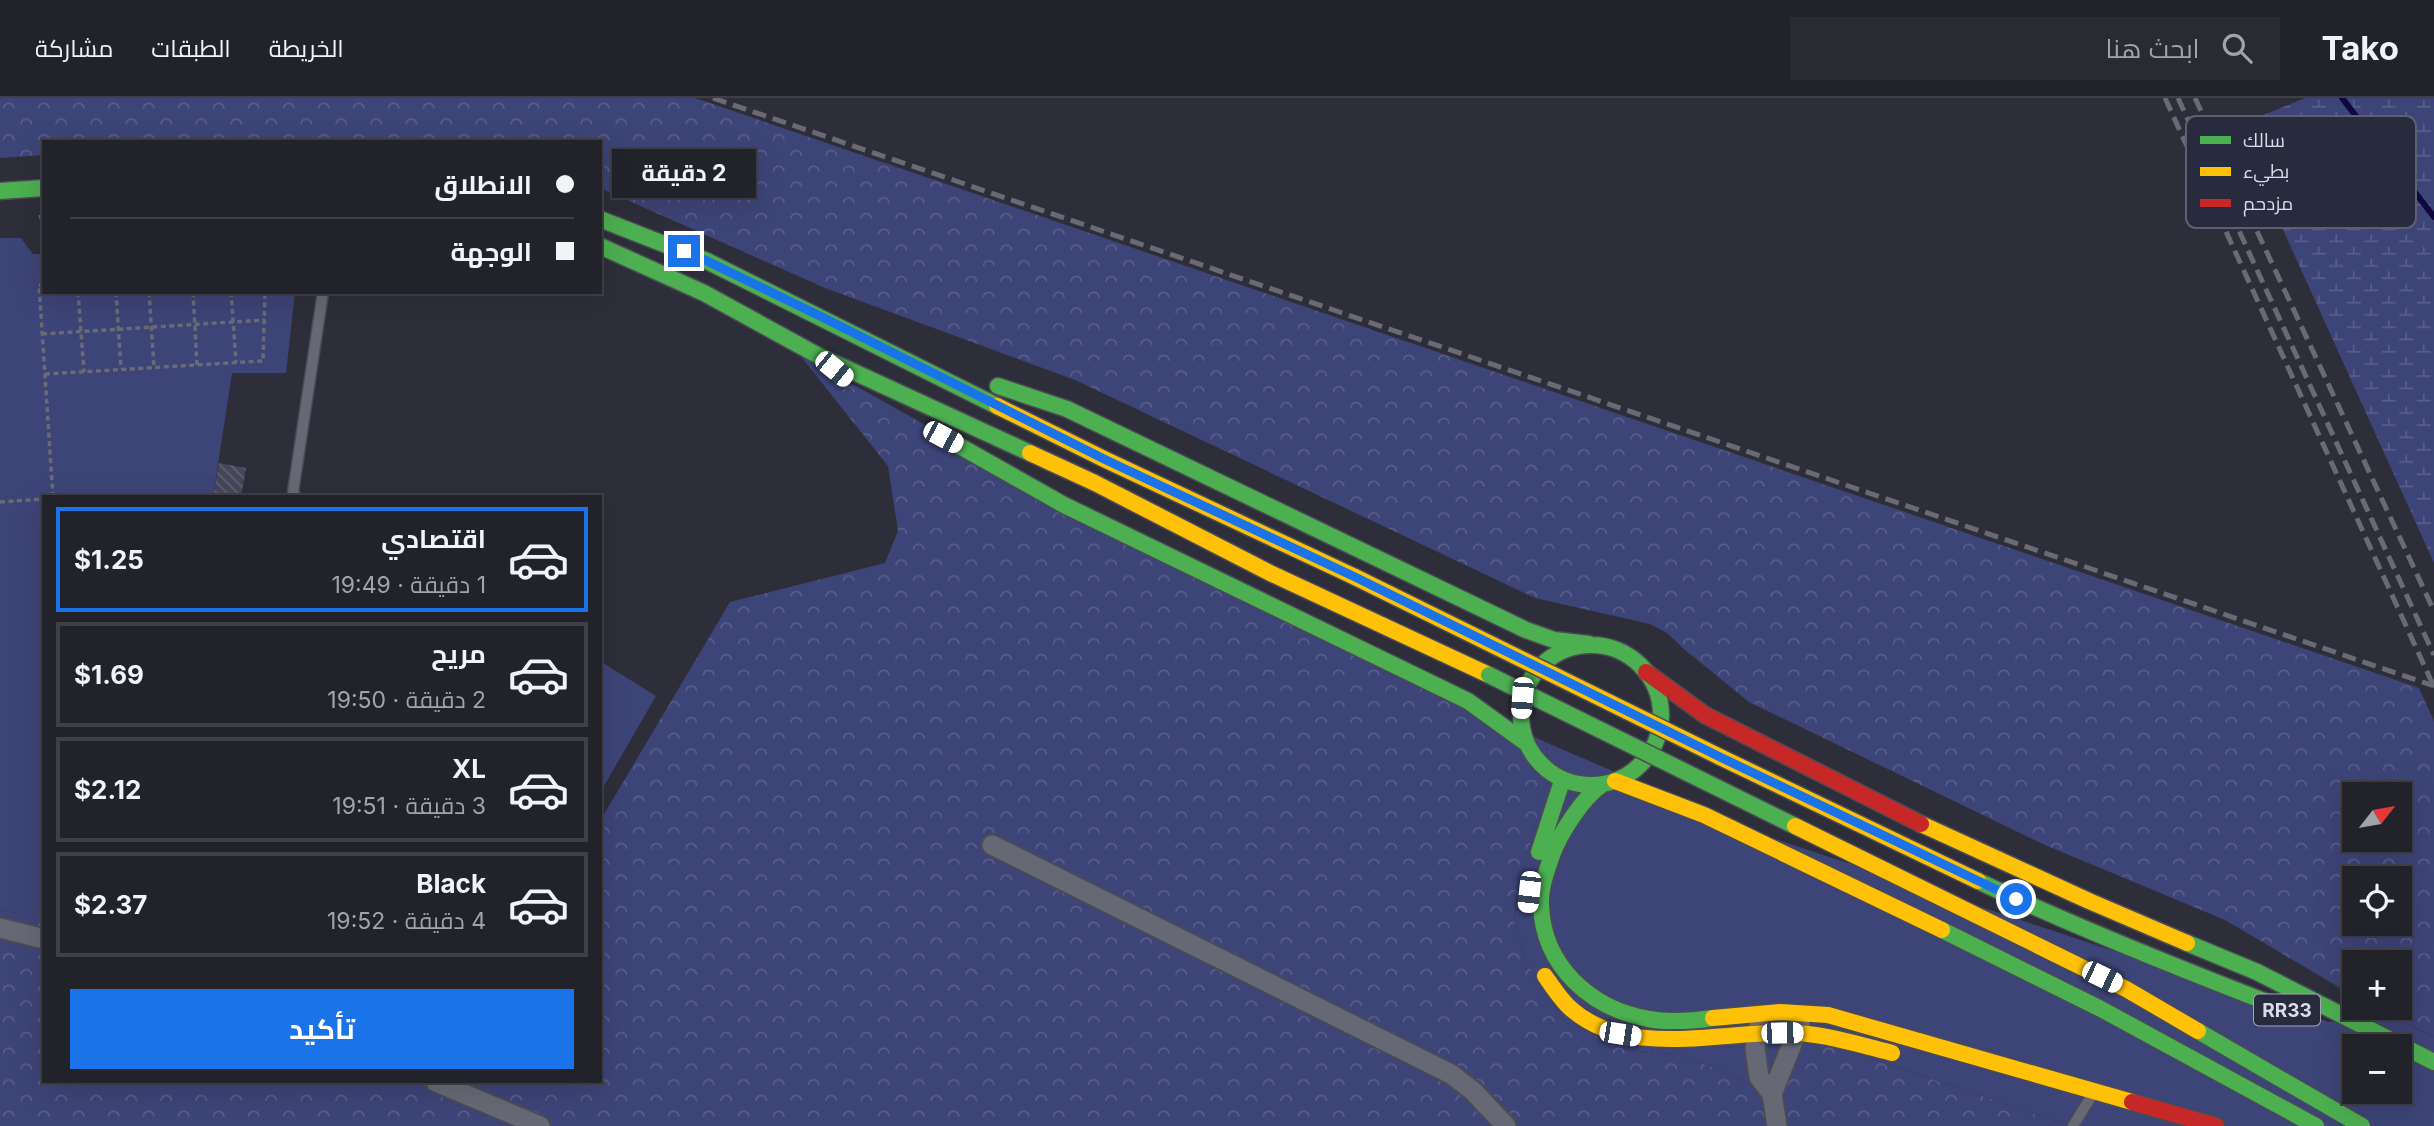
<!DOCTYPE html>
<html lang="ar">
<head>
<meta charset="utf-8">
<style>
  body { margin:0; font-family:Inter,Cairo,sans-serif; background:#2a2a33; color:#f1f3f6; direction:rtl; height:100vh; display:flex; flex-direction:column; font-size:26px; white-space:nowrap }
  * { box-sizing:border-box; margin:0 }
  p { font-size:23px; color:#a2a4a9 }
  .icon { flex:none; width:38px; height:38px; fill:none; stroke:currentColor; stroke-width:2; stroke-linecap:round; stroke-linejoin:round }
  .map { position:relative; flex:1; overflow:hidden; direction:ltr }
  .details { position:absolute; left:42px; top:397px; width:560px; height:588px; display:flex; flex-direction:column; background:#22222b; border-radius:0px; box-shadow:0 7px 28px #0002,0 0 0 2px #3f3f47; direction:rtl }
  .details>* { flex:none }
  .top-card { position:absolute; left:42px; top:42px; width:560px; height:154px; border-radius:0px; box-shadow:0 7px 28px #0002,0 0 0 2px #3f3f47; direction:rtl; display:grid; align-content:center; height:154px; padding:0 28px; background:#22222b }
  .needle { width:46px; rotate:59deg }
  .tools { position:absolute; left:2342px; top:684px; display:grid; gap:14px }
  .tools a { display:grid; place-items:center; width:70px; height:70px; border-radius:0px; background:#22222b; box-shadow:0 7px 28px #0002,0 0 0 2px #3f3f47; font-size:35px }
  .end { position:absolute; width:32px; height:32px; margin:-16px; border:9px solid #1a73e8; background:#fff; box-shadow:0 0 0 4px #fff }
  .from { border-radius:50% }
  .bubble { position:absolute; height:49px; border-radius:0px; background:#22222b; box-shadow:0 7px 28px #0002,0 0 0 2px #3f3f47; font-size:23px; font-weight:700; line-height:49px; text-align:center; direction:rtl }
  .car { position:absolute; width:21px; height:42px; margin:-21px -10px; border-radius:9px; box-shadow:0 0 5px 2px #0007; background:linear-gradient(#fff 24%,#345 0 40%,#fff 0 76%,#345 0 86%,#fff 0) }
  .top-card b { display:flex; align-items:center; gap:24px; height:66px; font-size:26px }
  .top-card b+b { border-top:2px solid #3f3f47 }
  .top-card i { width:18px; height:18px; background:#f1f3f6 }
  ul { padding:12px 0 0; list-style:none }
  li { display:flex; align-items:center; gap:21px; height:105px; margin:0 14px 10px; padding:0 14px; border:4px solid #3f3f47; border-radius:0px }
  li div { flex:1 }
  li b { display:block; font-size:26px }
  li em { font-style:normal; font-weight:700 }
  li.current { border-color:#1a73e8 }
  li>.icon { width:63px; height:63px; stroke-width:1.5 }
  .primary-button { display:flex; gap:14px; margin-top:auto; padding:14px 28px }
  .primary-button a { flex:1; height:80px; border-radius:0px; background:#1a73e8; color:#fff; font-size:28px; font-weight:700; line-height:80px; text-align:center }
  header { display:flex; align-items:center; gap:42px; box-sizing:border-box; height:98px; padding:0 35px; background:#22222b; border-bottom:2px solid #3f3f47 }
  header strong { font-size:33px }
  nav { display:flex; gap:38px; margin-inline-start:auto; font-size:24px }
  .search { width:490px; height:63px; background:#2a2a33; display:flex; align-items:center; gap:18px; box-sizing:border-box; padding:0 24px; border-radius:0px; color:#a2a4a9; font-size:26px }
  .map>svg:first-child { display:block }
  .green { fill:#3d4477; fill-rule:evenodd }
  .forest { fill:url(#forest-crowns); fill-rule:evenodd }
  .wetland { fill:url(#wetland-marsh) }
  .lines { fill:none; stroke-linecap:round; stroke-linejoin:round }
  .stream { stroke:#0e083e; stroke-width:6 }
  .building { fill:url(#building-back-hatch) }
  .lane-casing { stroke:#4a4b54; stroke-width:13 }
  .street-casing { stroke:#4a4b54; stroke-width:23 }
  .fast-casing { stroke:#4a4b54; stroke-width:19 }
  .slow-casing { stroke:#4a4b54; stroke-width:19 }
  .jam-casing { stroke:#4a4b54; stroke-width:19 }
  .path { stroke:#696a75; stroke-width:3.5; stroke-dasharray:5 3.5; stroke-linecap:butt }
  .lane { stroke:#666975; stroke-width:10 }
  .street { stroke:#666975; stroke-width:19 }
  .fast { stroke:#4caf50; stroke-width:16 }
  .slow { stroke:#ffc107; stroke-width:16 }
  .jam { stroke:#c62828; stroke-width:16 }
  .rail { stroke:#696a75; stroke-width:5; stroke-dasharray:14 7; stroke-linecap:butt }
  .fast-bridge-casing { stroke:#4a4b54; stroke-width:19; stroke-linecap:butt }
  .slow-bridge-casing { stroke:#4a4b54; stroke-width:19; stroke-linecap:butt }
  .fast-bridge { stroke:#4caf50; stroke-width:16 }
  .slow-bridge { stroke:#ffc107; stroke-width:16 }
  .route { stroke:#1a73e8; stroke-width:9 }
  .labels { text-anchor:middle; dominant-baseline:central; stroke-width:5; stroke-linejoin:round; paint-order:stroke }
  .shield { fill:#282b3e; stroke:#a5a7b6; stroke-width:2 }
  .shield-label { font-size:19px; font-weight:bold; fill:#dadce9 }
  .key { fill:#282b3e; stroke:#5d6071; stroke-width:2 }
  .key-label { font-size:19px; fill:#dadce9 }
</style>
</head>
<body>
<header>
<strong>Tako</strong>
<div class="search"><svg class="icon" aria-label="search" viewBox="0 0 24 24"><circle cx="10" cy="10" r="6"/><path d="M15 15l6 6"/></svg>ابحث هنا</div>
<nav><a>الخريطة</a><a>الطبقات</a><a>مشاركة</a></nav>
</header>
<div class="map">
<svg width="2434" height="1028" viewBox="0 0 2434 1028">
  <defs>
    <pattern id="forest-crowns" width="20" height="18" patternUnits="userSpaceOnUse" patternTransform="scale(1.75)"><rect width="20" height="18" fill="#3d4477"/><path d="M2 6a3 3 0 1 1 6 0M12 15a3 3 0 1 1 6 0" fill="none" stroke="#585e8a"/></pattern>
    <pattern id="wetland-marsh" width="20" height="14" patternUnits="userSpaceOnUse" patternTransform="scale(1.75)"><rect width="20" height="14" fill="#3d4477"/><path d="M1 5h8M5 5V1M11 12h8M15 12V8" fill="none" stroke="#585e8a"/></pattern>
    <pattern id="building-back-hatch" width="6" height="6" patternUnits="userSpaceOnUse" patternTransform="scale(1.75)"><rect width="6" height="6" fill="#45465a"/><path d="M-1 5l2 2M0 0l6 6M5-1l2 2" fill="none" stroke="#5f6072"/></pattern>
  </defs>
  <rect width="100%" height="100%" fill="#2d2e39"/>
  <path class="green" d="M0 140H21L33 156H44V194H295L286 275H232L213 399H44V820L0 812Z
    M600 563 656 598 600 695Z
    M1545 644 1760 736 2329 924 2381 914 2434 939V1028H2070L1832 947 1779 997 1679 956 1634 954 1565 924 1542 892 1525 860 1514 822 1519 784 1551 673ZM2354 948H2399V994H2354Z"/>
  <path class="forest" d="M0 0H695L2419 590 2434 623V939L2374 910H2399V864H2354V898L2225 822 2045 747 1749 604 1685 552 1667 535 1650 526 1535 500 1075 282 825 190 600 90V44H379L324 40 258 44H44V57L0 60ZM2354 696H2399V742H2354ZM2354 780H2399V826H2354Z
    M799 256 1027 384 1545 644 1551 673 1519 784 1514 822 1525 860 1542 892 1565 924 1634 954 1679 956 1779 997 1797 956 1832 947 2070 1028H0V812L44 820V984H600V723L730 504 885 465 898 433 888 368Z"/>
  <path class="wetland" d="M2305 0H2434V465L2236 28Z"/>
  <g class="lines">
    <path class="stream" d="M2342 0 2434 119"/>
  </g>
  <path class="building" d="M219 365 246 370 241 399H213Z"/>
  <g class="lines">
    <g class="lane-casing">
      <path id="lane" d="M296 399 293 394 323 194
        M2073 1028 2094 994"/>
    </g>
    <g class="street-casing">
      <path id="street" d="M992 747 1451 976 1473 993 1506 1028
        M0 830 44 841
        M1759 926 1755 950 1759 979 1772 996 1777 1028
        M436 984 540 1028
        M1772 996 1800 926"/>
    </g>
    <g class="fast-casing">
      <path id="fast" d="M0 93 44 90
        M600 121 707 163 997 308
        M600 148 704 195 817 257 1030 355
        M998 288 1067 311 1526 532 1554 542 1589 546
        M940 337 1064 407 1468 603 1526 645
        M1521 617a70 70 0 1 1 140 0a70 70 0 1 1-140 0Z
        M1603 686C1583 699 1559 736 1551 760 1546 775 1540 791 1541 807 1543 868 1591 911 1649 921 1670 925 1692 923 1713 920
        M1539 754 1562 683 1560 681
        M1978 783C2082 832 2188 874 2295 915
        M1942 832 2101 911 2316 1028
        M2187 845 2257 874 2434 964
        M2198 933 2362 1028"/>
    </g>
    <g class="slow-casing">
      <path id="slow" d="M997 308 1106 362 1355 479
        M1030 355 1095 385 1270 475 1489 577
        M1720 659 1978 783
        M1615 683 1704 717 1942 832
        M1921 726 2089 803 2187 845
        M1545 878C1552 888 1559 899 1568 908 1626 964 1726 931 1797 935 1829 937 1861 947 1892 955
        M1713 920 1780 914 1828 917 2132 1004"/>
    </g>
    <g class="jam-casing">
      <path id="jam" d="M1646 574 1705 617 1921 726
        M2132 1004 2216 1028"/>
    </g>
    <path class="path" d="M40 117 44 128
      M44 187H39L53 399
      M78 194 84 274
      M116 194 121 271
      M149 194 154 269
      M193 194 197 267
      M231 194 236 264
      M42 236 265 222
      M45 276 263 263 265 194
      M0 404 44 401"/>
    <use href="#lane" class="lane"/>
    <use href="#street" class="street"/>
    <use href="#fast" class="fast"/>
    <use href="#slow" class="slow"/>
    <use href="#jam" class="jam"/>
    <path class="rail" d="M713 0 2434 588
      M2165 0 2434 589
      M2178 0 2434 557
      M2195 0 2434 513"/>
    <g class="fast-bridge-casing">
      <path id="fast-bridge" d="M1489 577 1795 728"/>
    </g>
    <g class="slow-bridge-casing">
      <path id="slow-bridge" d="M1355 479 1720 659
        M1795 728 2126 891 2198 933"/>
    </g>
    <use href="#fast-bridge" class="fast-bridge"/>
    <use href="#slow-bridge" class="slow-bridge"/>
  </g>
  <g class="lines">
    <path class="route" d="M684 153 707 163 822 219 1106 362 1355 479 1720 659 2016 801"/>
  </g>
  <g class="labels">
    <rect class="shield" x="2254" y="896.5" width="66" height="31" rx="5"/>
    <g class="shield-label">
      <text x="2287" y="912">RR33</text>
    </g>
  </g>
  <rect x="2186" y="18" width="230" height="112" rx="10" class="key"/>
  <rect x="2200" y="38" width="31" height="8" fill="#4caf50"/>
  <rect x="2200" y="69" width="31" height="9" fill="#ffc107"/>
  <rect x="2200" y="101" width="31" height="8" fill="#c62828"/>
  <g class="key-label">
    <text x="2243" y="49">سالك</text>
    <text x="2243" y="80">بطيء</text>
    <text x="2243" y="112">مزدحم</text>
  </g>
</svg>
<div class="tools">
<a><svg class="needle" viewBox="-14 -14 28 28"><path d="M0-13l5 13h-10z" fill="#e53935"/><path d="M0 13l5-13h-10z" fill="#a2a4a9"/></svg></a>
<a><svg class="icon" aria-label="locate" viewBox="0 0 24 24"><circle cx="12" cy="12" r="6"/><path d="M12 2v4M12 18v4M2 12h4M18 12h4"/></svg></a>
<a>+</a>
<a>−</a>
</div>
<i class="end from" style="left:2016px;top:801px"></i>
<i class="end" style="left:684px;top:153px"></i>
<div class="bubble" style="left:612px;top:51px;width:144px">2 دقيقة</div>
<i class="car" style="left:834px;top:271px;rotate:129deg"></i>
<i class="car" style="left:943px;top:339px;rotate:118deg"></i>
<i class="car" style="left:1522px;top:600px;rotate:184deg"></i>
<i class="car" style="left:1529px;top:794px;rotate:186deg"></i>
<i class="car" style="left:2102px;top:879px;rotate:116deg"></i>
<i class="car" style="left:1782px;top:935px;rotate:89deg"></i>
<i class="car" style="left:1620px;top:936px;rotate:99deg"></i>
<div class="top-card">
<b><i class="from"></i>الانطلاق</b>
<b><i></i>الوجهة</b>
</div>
<section class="details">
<ul>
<li class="current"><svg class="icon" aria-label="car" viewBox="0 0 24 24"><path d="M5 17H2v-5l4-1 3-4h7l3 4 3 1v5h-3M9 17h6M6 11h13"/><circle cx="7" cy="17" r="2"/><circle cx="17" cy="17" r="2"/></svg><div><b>اقتصادي</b><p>1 دقيقة · 19:49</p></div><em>$1.25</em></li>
<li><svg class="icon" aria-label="car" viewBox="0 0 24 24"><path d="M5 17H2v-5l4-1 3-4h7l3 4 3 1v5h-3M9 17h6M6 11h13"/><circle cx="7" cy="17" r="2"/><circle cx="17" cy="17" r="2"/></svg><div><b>مريح</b><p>2 دقيقة · 19:50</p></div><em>$1.69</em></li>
<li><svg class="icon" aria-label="car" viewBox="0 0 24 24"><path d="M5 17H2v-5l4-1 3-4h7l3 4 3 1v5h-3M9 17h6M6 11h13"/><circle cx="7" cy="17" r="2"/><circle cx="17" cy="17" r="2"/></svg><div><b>XL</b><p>3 دقيقة · 19:51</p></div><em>$2.12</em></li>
<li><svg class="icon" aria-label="car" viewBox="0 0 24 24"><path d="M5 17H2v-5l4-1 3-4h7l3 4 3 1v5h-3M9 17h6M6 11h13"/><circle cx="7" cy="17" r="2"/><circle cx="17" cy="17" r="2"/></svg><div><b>Black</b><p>4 دقيقة · 19:52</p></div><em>$2.37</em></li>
</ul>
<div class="primary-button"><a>تأكيد</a></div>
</section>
</div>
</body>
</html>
